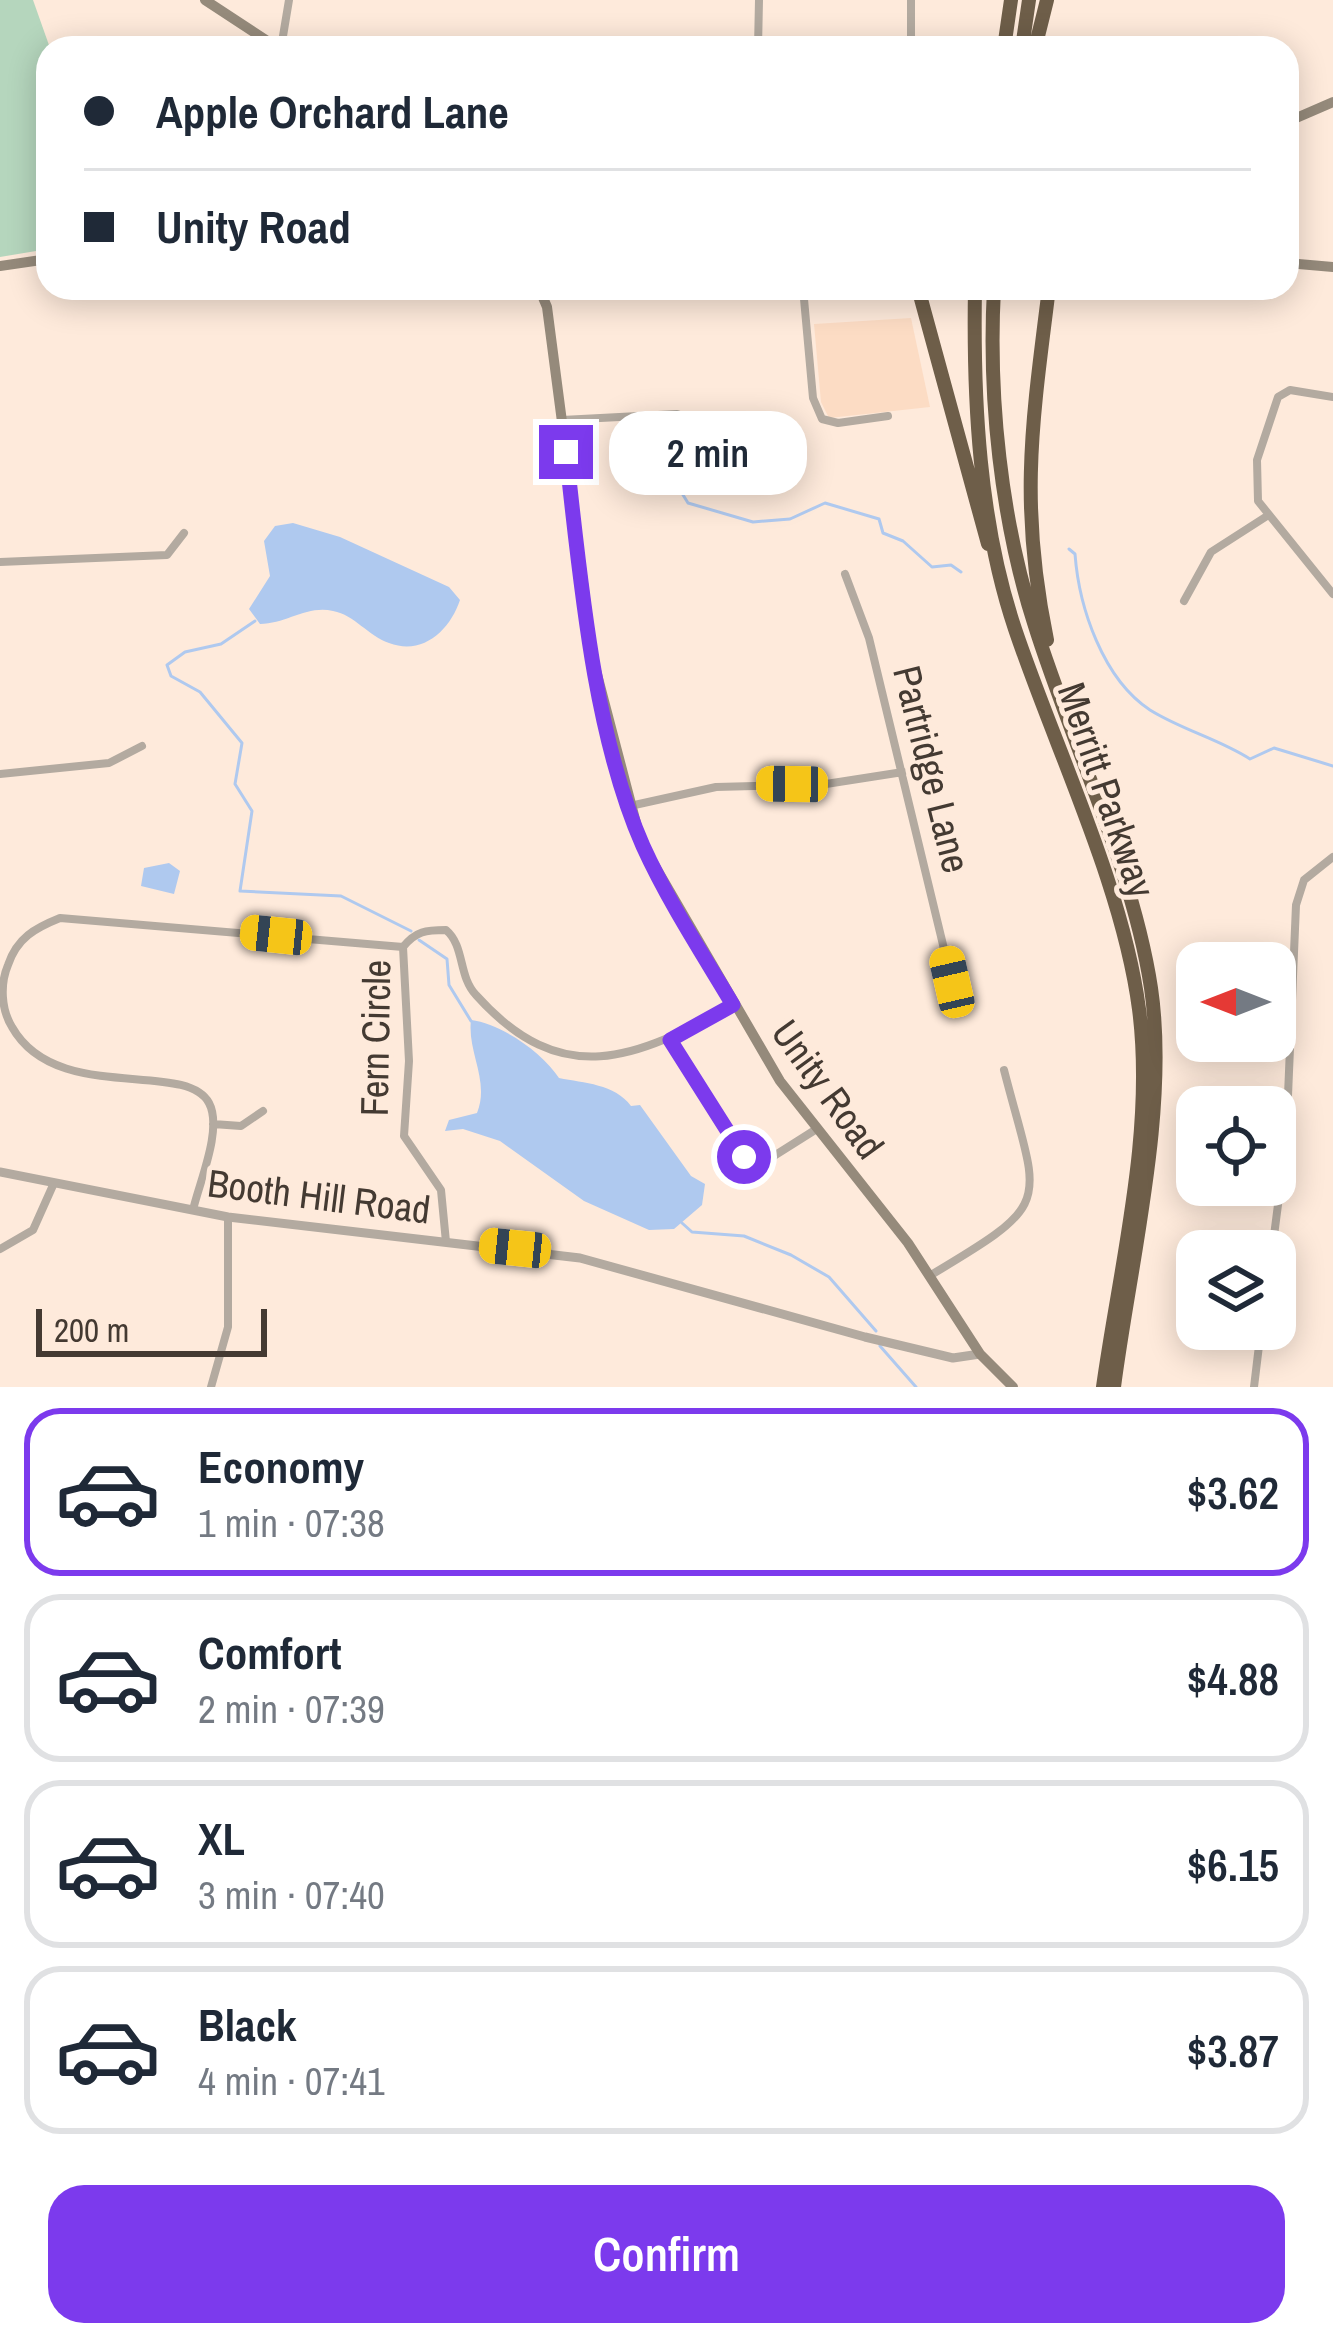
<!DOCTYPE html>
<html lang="en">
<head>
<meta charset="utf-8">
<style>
  body { margin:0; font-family:"Archivo Narrow",sans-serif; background:#f6f6f7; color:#1f2937; height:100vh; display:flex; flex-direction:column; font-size:45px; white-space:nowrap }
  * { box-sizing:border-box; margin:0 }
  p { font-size:39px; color:#747a83 }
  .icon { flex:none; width:66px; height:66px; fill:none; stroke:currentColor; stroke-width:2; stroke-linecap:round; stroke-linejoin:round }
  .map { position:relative; height:1387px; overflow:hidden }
  .side { display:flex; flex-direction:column; background:#fff; flex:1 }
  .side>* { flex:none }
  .hud { position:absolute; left:36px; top:36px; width:1263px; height:264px; border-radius:36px; box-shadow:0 6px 30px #0003; display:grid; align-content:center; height:264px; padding:0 48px; background:#fff }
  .needle { width:78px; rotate:270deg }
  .fabs { position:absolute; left:1176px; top:942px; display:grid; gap:24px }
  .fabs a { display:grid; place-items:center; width:120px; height:120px; border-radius:24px; background:#fff; box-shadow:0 6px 30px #0003; font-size:60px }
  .scale { position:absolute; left:36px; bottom:30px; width:231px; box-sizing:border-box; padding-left:12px; border:6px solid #443a32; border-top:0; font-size:33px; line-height:42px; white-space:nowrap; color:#443a32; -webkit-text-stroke:9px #feeadb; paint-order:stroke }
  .end { position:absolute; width:54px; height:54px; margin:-27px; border:15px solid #7c3aed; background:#fff; box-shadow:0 0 0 6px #fff }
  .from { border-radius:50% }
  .bubble { position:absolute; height:84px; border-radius:36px; background:#fff; box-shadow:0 6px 30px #0003; font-size:39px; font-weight:600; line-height:84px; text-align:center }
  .car { position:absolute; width:36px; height:72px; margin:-36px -18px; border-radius:15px; box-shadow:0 0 9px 3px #0007; background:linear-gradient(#f5c518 24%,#345 0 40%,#f5c518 0 76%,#345 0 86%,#f5c518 0) }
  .hud b { display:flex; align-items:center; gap:42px; height:114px; font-size:45px }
  .hud b+b { border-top:3px solid #e0e1e3 }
  .hud i { width:30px; height:30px; background:#1f2937 }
  ul { padding:21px 0 0; list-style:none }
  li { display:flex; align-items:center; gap:36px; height:168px; margin:0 24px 18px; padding:0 24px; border:6px solid #e0e1e3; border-radius:36px }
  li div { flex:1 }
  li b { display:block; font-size:45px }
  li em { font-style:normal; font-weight:600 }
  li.current { border-color:#7c3aed }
  li>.icon { width:108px; height:108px; stroke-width:1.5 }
  .action { display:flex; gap:24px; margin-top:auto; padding:24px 48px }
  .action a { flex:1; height:138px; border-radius:36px; background:#7c3aed; color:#fff; font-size:48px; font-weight:600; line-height:138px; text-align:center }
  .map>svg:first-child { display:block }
  .built { fill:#fcdcc4 }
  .green { fill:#b5d6bd }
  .water { fill:#afc9ef }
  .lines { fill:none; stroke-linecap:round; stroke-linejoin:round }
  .stream { stroke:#afc9ef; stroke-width:3 }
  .minor { stroke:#b3aaa0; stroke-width:8 }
  .tertiary { stroke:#b3aaa0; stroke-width:9 }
  .secondary { stroke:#958a7b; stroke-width:10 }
  .motorway { stroke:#6e5e49; stroke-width:14 }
  .route { stroke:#7c3aed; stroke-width:15 }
  .labels { text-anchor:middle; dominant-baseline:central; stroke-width:10; stroke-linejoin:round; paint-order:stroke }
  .street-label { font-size:39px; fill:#443a32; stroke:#feeadb }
</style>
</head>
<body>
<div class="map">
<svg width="1333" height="1387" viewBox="0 0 1333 1387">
  <rect width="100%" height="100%" fill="#feeadb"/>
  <path class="built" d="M911 318 930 407 829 418 821 402 814 324Z"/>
  <path class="green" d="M0 0H33L50 48 48 249 0 257Z"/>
  <path class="water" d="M293 523 340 537 449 587 460 600C450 630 423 656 389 643 368 636 355 615 333 611 307 605 286 624 260 624L249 609 270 576 264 541 275 526Z
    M169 863 180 871 174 894 141 886 144 868Z
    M471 1020C502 1024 543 1053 559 1078 584 1083 615 1084 631 1106L640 1105 691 1176 705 1184 702 1205 674 1229 649 1230 584 1201 500 1141 463 1129 445 1131 449 1120 477 1113C490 1081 467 1052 471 1020Z"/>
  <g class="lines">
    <path class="stream" d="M672 477 688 503 753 522 790 519 825 503 879 519 883 533 903 541 932 567 951 565 961 572
      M1069 549 1075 554C1079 608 1103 679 1150 710 1182 730 1219 739 1250 759L1274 748 1333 766
      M255 621 221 644 185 652 167 665 171 676 200 692 242 743 235 784 252 811 240 891 341 896 411 931
      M419 940 447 959 449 985 471 1021
      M682 1223 692 1232 744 1236 791 1255 829 1277 876 1331
      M880 1346 916 1387"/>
    <path class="minor" d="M281 48 289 0
      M758 48 759 0
      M911 48V0
      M803 288 813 398 822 419 838 423 888 416
      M1333 397 1290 390 1278 397 1257 460 1258 501 1333 594
      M562 420 677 414 717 428
      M0 562 167 555 184 533
      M845 574 869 638 952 982
      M1184 601 1211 552 1267 516
      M0 774 109 763 142 746
      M630 806 716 787 826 784 903 772
      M670 1040 751 1164H761L815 1130
      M213 1124 241 1126 263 1111
      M193 1210C199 1183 223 1129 209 1103 185 1059 56 1105 12 1027 1 1009 0 984 8 965 17 938 35 928 60 918L403 947
      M446 1242 441 1190 404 1136 409 1061 403 947C416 931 426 930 446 930 465 946 458 976 476 995 562 1091 635 1059 733 1005
      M0 1249 33 1230 54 1183
      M1272 1251 1286 1143 1296 905 1304 880 1333 857
      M931 1275C1057 1200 1039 1206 1004 1070
      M211 1387 228 1327V1217
      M1254 1387 1261 1329"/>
    <path class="tertiary" d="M0 1172 228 1217 580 1258 865 1337 953 1358 980 1354"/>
    <path class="secondary" d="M205 0 278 48
      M1287 122 1333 102
      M1287 263 1333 267
      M0 266 48 259
      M539 288 547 307 593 659 641 842 780 1081 908 1243 980 1354 1013 1387"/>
    <path class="motorway" d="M1004 48 1011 0
      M1022 48 1029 0
      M1035 48 1047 0
      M918 288 988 544
      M975 288C973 400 979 522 1015 629 1055 748 1123 886 1139 1009 1155 1132 1120 1265 1103 1387
      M994 288C988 397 1001 519 1034 623 1070 739 1133 868 1151 988 1169 1110 1130 1263 1114 1387
      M1047 640C1019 504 1032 423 1049 288"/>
  </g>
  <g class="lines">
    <path class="route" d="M566 452C580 575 593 733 643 846 668 901 702 953 733 1005L670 1040 744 1157"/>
  </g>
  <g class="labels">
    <g class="street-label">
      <text transform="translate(932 769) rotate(76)">Partridge Lane</text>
      <text transform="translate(1107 790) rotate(71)">Merritt Parkway</text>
      <text transform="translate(375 1038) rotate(-89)">Fern Circle</text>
      <text transform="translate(828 1089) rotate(54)">Unity Road</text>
      <text transform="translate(319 1196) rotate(7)">Booth Hill Road</text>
    </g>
  </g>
</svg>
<div class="fabs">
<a><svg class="needle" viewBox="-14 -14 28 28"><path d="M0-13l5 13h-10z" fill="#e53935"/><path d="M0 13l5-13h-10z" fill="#747a83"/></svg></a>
<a><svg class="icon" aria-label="locate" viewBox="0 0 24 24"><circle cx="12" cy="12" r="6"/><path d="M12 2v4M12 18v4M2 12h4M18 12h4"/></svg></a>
<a><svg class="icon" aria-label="layers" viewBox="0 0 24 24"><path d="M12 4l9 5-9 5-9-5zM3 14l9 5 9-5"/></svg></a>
</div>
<div class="scale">200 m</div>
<i class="end from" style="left:744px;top:1157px"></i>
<i class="end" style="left:566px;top:452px"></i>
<div class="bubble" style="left:609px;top:411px;width:198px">2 min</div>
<i class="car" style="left:792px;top:784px;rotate:271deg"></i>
<i class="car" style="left:276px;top:935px;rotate:276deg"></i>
<i class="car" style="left:952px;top:982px;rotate:347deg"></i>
<i class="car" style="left:515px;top:1248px;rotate:276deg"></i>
<div class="hud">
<b><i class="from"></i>Apple Orchard Lane</b>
<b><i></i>Unity Road</b>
</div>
</div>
<section class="side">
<ul>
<li class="current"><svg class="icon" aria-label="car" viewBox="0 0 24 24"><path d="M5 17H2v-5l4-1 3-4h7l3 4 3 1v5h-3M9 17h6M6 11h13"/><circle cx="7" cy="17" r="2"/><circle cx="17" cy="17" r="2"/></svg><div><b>Economy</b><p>1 min · 07:38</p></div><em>$3.62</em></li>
<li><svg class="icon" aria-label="car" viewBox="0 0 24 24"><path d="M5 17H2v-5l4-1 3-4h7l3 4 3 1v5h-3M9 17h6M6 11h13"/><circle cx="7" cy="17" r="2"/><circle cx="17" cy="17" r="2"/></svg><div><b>Comfort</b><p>2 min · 07:39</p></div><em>$4.88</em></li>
<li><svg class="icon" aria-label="car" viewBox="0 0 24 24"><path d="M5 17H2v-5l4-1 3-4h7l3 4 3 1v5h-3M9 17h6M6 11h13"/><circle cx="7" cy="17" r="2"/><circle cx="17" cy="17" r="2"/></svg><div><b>XL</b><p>3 min · 07:40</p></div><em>$6.15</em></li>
<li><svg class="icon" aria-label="car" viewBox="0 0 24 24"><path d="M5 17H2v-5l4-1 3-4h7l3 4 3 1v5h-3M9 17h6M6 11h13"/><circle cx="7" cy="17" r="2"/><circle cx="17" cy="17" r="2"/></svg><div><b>Black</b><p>4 min · 07:41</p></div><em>$3.87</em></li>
</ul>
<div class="action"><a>Confirm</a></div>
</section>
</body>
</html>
